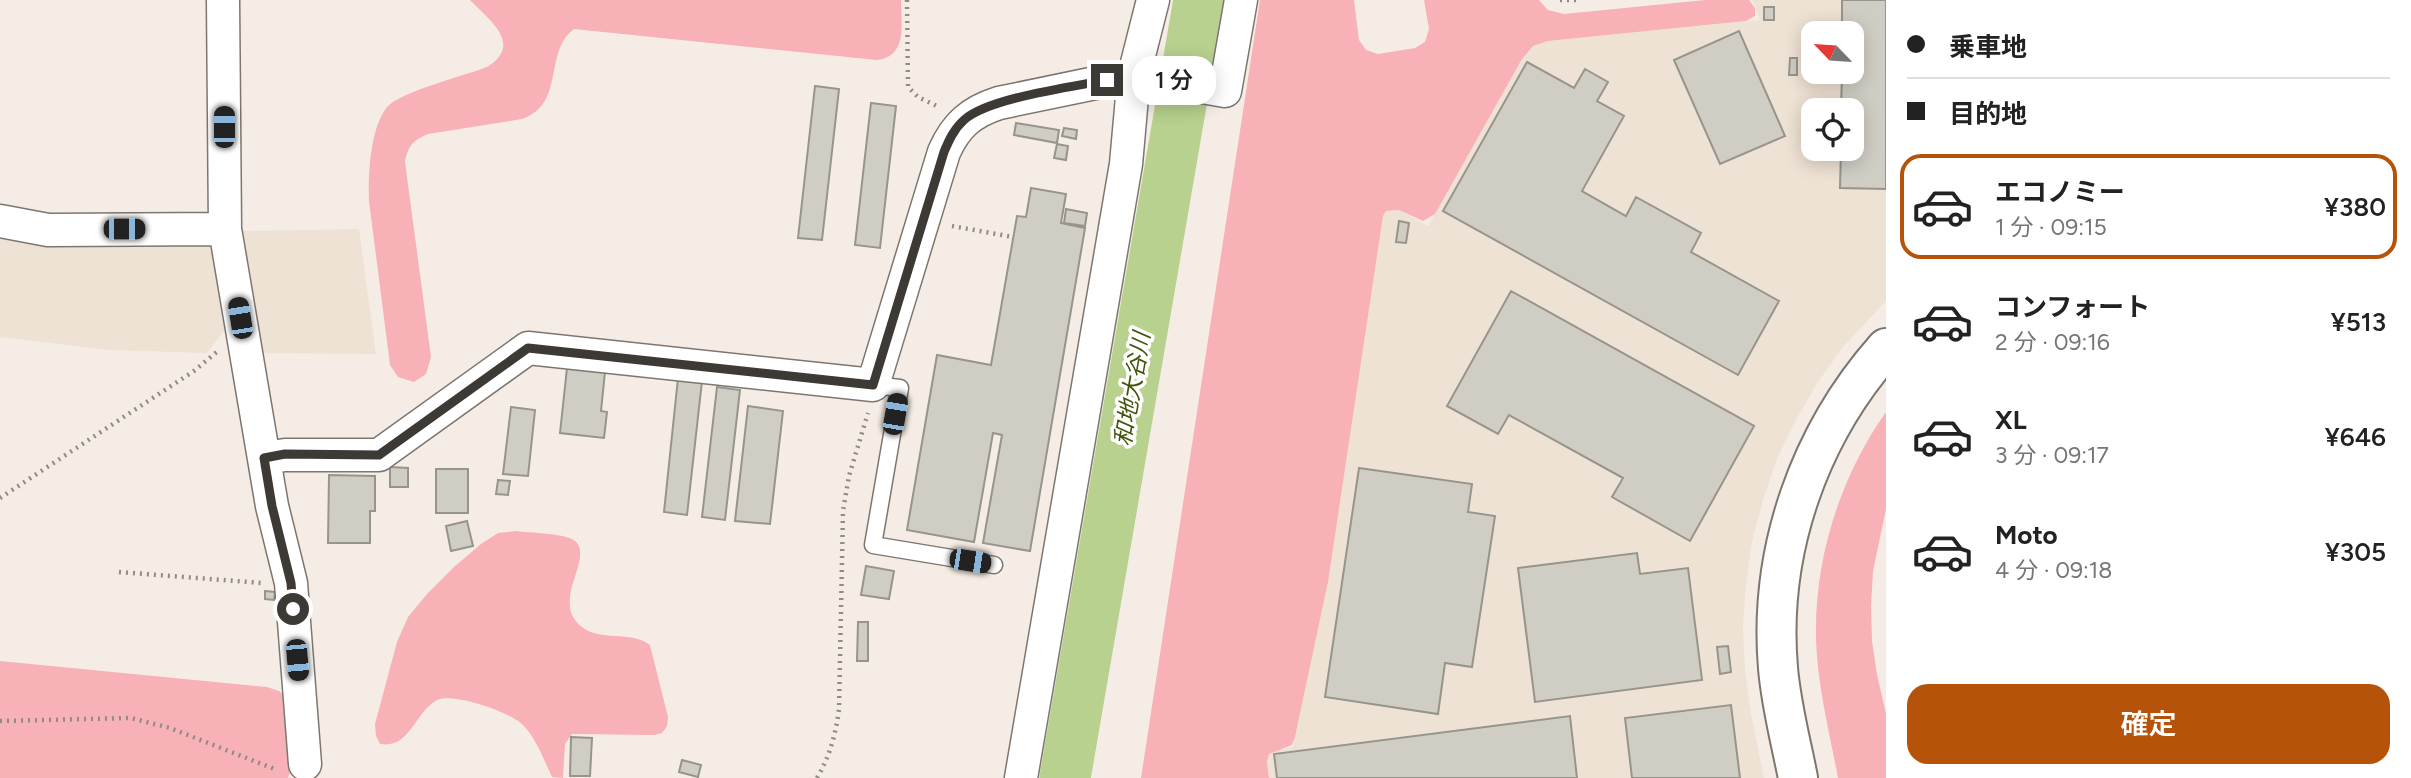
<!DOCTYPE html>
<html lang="ja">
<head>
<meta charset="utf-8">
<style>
  body { margin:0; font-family:Figtree,"Noto Sans JP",sans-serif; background:#f6f6f6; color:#222; height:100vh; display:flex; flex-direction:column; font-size:26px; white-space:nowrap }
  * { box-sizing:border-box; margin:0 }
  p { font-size:23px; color:#767676 }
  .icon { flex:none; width:38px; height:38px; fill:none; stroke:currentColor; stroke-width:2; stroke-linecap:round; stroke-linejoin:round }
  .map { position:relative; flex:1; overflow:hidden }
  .panel { display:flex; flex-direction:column; background:#fff; width:525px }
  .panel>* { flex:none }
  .top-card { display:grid; align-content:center; height:154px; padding:0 21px; background:#fff }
  .needle { width:46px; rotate:295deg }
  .fabs { position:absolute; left:1801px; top:21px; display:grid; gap:14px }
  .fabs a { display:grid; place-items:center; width:63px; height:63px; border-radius:14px; background:#fff; box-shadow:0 4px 18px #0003; font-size:35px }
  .end { position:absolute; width:32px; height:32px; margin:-16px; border:9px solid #3d3a36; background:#fff; box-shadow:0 0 0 4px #fff }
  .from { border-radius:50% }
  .bubble { position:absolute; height:49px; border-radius:21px; background:#fff; box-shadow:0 4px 18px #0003; font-size:23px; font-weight:600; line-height:49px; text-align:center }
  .car { position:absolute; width:21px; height:42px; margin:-21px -10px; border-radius:9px; box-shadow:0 0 5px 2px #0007; background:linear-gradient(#222 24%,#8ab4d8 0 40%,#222 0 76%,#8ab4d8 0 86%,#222 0) }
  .top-card b { display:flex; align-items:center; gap:24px; height:66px; font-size:26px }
  .top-card b+b { border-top:2px solid #e0e0e0 }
  .top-card i { width:18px; height:18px; background:#222 }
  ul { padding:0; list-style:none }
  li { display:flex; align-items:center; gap:21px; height:105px; margin:0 14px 10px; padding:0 7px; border:4px solid transparent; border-radius:21px }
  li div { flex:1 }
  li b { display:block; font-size:26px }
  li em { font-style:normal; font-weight:600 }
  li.on { border-color:#b45309 }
  li>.icon { width:63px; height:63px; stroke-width:1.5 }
  .button { display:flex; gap:14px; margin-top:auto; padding:14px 21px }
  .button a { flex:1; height:80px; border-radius:21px; background:#b45309; color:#fff; font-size:28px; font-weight:600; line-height:80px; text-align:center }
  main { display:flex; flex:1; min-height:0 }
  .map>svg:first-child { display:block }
  .built { fill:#eee2d4; fill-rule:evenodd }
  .green { fill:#f8b1b6 }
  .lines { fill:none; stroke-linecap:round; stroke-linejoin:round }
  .river { stroke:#b8d18e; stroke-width:51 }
  .building { fill:#d0cec4; stroke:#96948b; stroke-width:2 }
  .lane-casing { stroke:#7d766f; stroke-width:19 }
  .street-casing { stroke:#7d766f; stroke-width:35 }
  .secondary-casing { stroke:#7d766f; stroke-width:42 }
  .path { stroke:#908b85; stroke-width:4.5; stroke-dasharray:2 5; stroke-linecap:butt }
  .lane { stroke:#fff; stroke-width:16 }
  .street { stroke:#fff; stroke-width:32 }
  .secondary { stroke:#fff; stroke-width:38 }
  .route { stroke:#3d3a36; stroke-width:9 }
  .labels { text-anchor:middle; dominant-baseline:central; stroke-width:7; stroke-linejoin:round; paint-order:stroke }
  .water-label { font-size:23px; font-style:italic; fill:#3f5408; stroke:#fff }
</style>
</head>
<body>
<main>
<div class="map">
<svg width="1886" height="778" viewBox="0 0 1886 778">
  <rect width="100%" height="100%" fill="#f5ede5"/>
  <path class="built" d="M1752 0H1886V301L1843 347 1818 382 1796 420 1777 459 1763 500 1752 542 1746 585 1743 628 1745 671 1751 713 1764 778H1269L1267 762 1269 754 1277 750 1293 747 1328 582 1383 216 1386 211 1399 210 1428 226 1522 59 1533 46 1548 41 1760 20ZM1813 33H1852V72H1813ZM1813 110H1852V149H1813Z
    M0 229 207 237 217 245 230 323 207 353 108 350 0 337Z
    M359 229 376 354 256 353 236 231Z"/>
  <path class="green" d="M470 0H901C901 24 908 56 877 60L574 29C543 52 566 104 522 119L428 134C413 140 408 146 405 162L431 357 426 374 414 382 398 377 390 365 369 201C368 176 370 128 387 107 400 92 466 75 487 67 524 44 489 20 470 0Z
    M1260 0H1354L1359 40 1366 50 1378 54 1415 48 1425 42 1429 29 1424 0H1539L1548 10 1564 14 1705 0H1749L1755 8V16L1746 21 1548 41 1533 46 1522 59 1435 214 1423 221 1399 210 1386 211 1383 216 1328 582 1295 737 1292 745 1269 754 1267 762 1269 778H1141Z
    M1886 412V509L1873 571 1871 606 1872 641 1877 675 1886 713V778H1838C1831 741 1822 704 1818 667 1808 578 1835 484 1886 412Z
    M516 531C529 533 565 533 575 541 595 558 549 602 582 627 601 642 630 630 650 645L668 717 667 726 662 733 654 735 572 734 565 744 563 778 552 777C544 760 536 738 523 725 511 712 452 692 437 700 414 713 410 749 380 744L376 736 375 724 397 642 408 617 427 594 454 567 481 544 498 533Z
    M0 661 267 687 279 691 287 698 292 766 288 778H0Z"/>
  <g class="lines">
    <path class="river" d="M1065 778 1199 0"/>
  </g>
  <path class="building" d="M1842 0H1886V189L1840 188 1841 149H1852V110H1841L1842 72H1852V33H1842Z
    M1764 7H1774V20H1764Z
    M1739 31 1785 136 1720 164 1674 60Z
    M1790 58H1797V75H1789Z
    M1527 62 1574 88 1585 69 1608 82 1597 101 1624 116 1582 191 1626 216 1636 197 1701 233 1691 252 1779 301 1738 375 1443 211Z
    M815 86 839 89 822 240 798 238Z
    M871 103 896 106 880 248 855 245Z
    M1016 123 1059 130 1057 143 1014 135Z
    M1064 128 1077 130 1076 139 1062 136Z
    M1057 144 1068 146 1066 160 1054 158Z
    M1031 188 1066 194 1061 223 1085 228 1030 551 983 543 1002 435 993 433 974 542 907 530 937 355 991 365 1017 216 1026 217Z
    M1066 209 1087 213 1085 226 1064 223Z
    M1399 221 1409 223 1406 243 1396 242Z
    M1511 291 1754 426 1690 541 1612 497 1623 478 1509 415 1498 434 1447 406Z
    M567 368 605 372 601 411 607 412 604 438 560 433Z
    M678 378 702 381 687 515 664 512Z
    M717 387 740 390 725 520 702 517Z
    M748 406 783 411 770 524 735 521Z
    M511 407 535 410 528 476 503 474Z
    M390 467 408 468V487H390Z
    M1359 468 1472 484 1468 512 1495 516 1472 667 1445 663 1438 714 1325 697Z
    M436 469H468V513H436Z
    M329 475 375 476V511H370V543H328Z
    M498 480 510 481 508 495 496 494Z
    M467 521 473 546 451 551 446 526Z
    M1637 553 1640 574 1688 568 1702 680 1535 702 1518 568Z
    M866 566 894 571 889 599 861 595Z
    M265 591 275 592 274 600 265 599Z
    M858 622H868V661H857Z
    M1728 646 1731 672 1720 674 1717 647Z
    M1731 705 1740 778H1632L1625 718Z
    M1570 716 1577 778H1277L1274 754Z
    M571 737 592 738 590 776H570Z
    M682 760 701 765 698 777 679 772Z"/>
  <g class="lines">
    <g class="lane-casing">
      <path id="lane" d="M873 385 900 388 873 545 994 565"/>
    </g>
    <g class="street-casing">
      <path id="street" d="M223 0 225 229 272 506 291 583 305 764
        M0 221 48 230 225 229
        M264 458 285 455H379L528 348 873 385 944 152C956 125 971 112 999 103L1134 75 1225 91 1241 0
        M1021 778 1126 164 1134 75 1153 0"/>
    </g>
    <g class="secondary-casing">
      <path id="secondary" d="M1798 778C1791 742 1781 705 1778 668 1768 551 1809 435 1886 348"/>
    </g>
    <path class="path" d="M907 0 908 87 918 97 939 107
      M1560 0H1577
      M952 226 1013 237
      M0 498 194 371 218 351
      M119 572 262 583
      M0 721 131 718 170 728 277 770
      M817 778C830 756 836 733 839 709L843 511 849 476 868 413"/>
    <use href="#lane" class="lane"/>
    <use href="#street" class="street"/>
    <use href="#secondary" class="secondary"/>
  </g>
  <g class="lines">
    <path class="route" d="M293 609 291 583 272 506 264 458 285 454 379 455 528 348 873 385 944 152C949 140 954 129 964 120 988 98 1072 87 1107 80"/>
  </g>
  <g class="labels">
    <g class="water-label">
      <text transform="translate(1132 389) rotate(-80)">和地大谷川</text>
    </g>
  </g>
</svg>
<div class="fabs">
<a><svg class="needle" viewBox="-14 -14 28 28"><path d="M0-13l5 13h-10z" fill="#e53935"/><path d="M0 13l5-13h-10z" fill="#767676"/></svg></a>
<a><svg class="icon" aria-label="locate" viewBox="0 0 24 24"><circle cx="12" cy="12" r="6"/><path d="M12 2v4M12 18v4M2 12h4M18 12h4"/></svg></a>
</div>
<i class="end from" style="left:293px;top:609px"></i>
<i class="end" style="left:1107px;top:80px"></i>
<div class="bubble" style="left:1132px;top:56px;width:84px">1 分</div>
<i class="car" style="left:224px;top:127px;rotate:0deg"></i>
<i class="car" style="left:124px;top:229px;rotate:90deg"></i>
<i class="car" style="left:240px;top:318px;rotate:351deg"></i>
<i class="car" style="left:895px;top:414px;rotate:10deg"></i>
<i class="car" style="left:970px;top:561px;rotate:99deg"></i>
<i class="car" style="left:297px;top:660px;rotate:175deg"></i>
</div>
<section class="panel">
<div class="top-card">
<b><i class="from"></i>乗車地</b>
<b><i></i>目的地</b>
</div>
<ul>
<li class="on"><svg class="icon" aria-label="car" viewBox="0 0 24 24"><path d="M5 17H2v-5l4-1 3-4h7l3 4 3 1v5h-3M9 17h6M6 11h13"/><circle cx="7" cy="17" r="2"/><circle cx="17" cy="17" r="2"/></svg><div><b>エコノミー</b><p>1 分 · 09:15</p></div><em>¥380</em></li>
<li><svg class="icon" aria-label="car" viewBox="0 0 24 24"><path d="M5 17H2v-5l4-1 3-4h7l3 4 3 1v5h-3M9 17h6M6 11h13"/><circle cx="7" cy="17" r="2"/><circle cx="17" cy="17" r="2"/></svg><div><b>コンフォート</b><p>2 分 · 09:16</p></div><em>¥513</em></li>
<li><svg class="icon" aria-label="car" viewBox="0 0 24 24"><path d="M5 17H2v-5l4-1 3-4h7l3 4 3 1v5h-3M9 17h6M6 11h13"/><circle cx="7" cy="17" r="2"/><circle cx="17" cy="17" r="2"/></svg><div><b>XL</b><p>3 分 · 09:17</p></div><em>¥646</em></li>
<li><svg class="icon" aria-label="car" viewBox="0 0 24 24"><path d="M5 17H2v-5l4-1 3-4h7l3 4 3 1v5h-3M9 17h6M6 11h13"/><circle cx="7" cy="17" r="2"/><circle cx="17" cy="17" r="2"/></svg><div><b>Moto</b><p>4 分 · 09:18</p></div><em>¥305</em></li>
</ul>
<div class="button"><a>確定</a></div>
</section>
</main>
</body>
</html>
